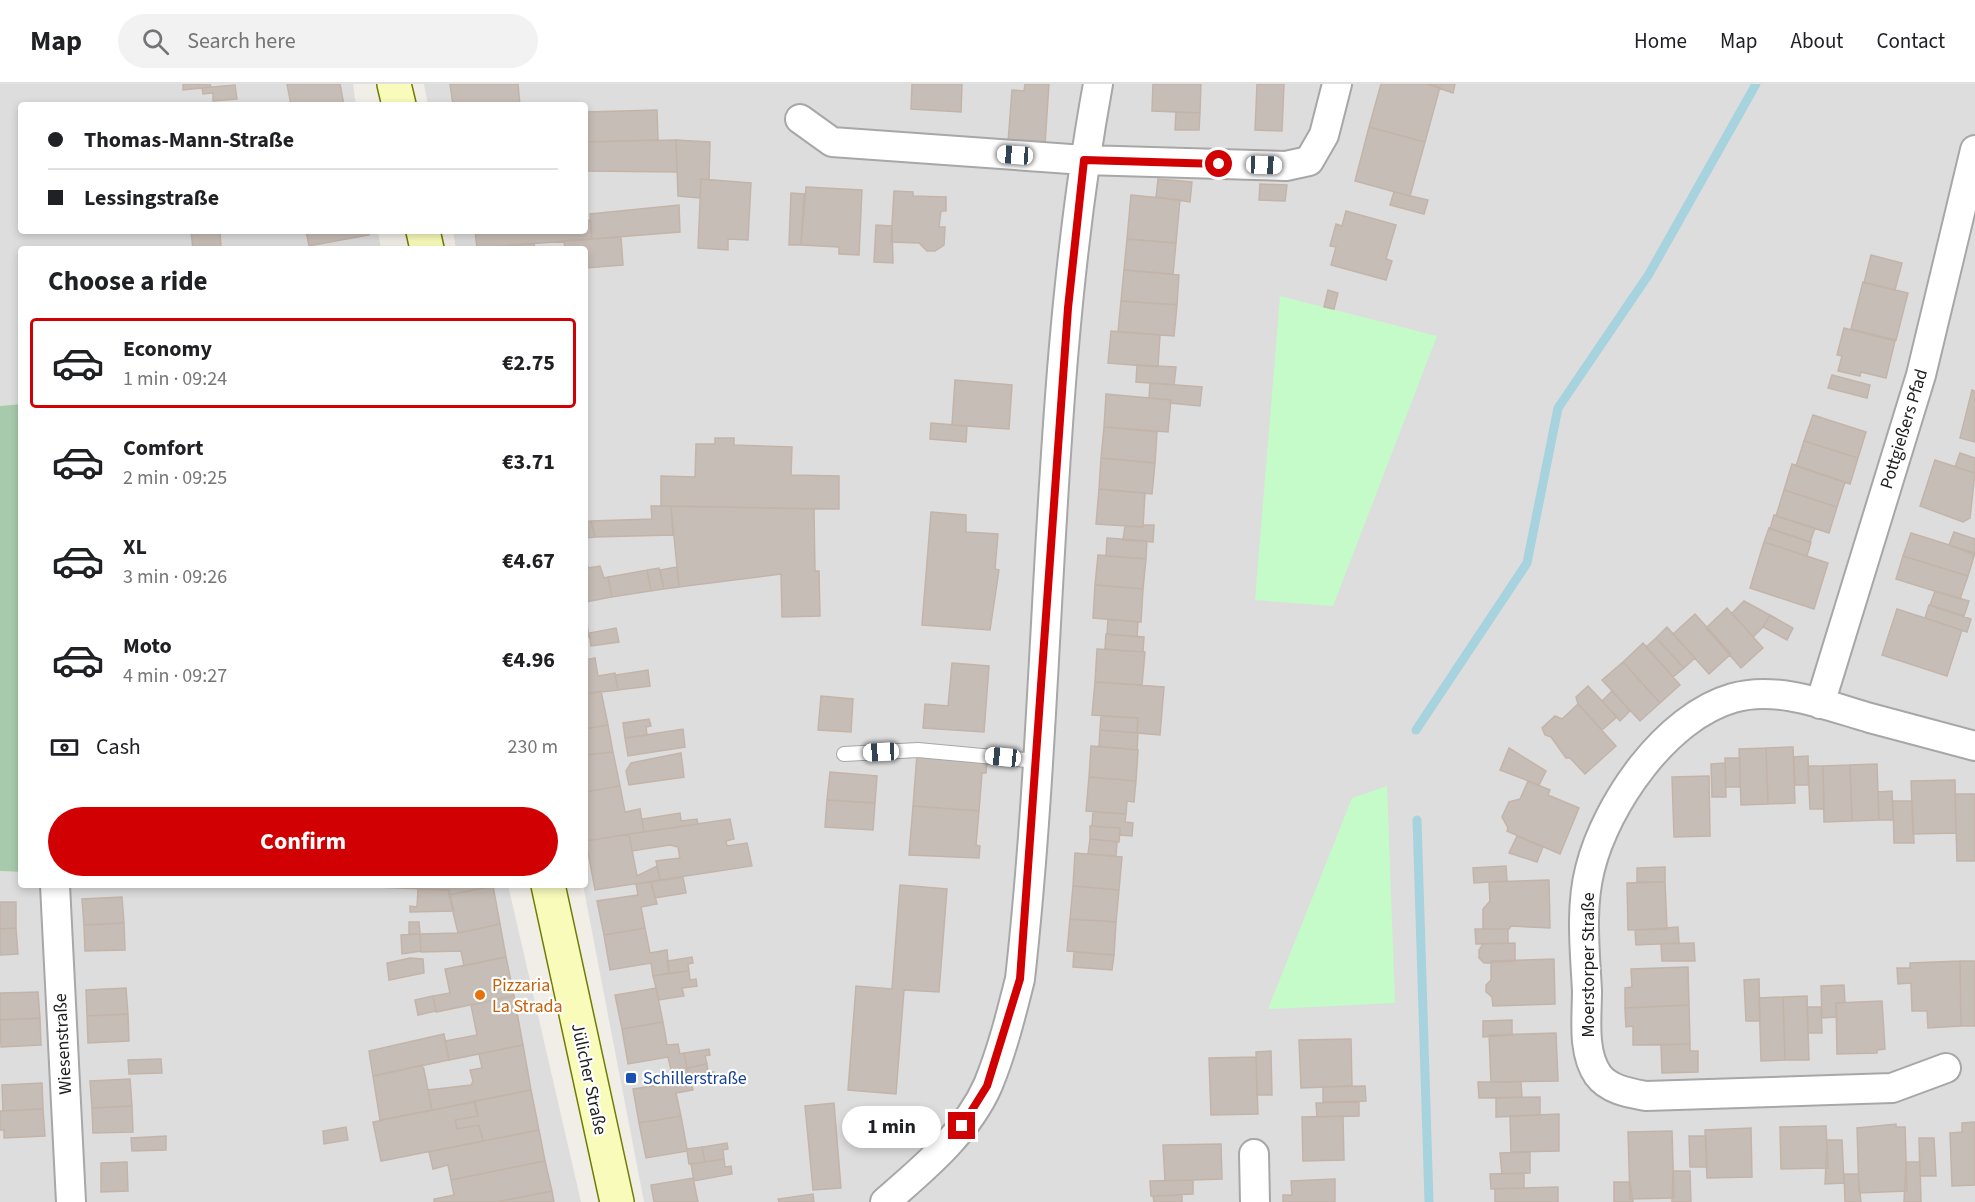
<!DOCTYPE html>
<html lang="en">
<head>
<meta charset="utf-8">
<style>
  body { margin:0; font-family:"Source Sans 3",sans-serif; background:#f2f2f2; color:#202124; height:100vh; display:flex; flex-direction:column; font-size:22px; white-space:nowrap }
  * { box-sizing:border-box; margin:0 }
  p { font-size:20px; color:#757577 }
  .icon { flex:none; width:33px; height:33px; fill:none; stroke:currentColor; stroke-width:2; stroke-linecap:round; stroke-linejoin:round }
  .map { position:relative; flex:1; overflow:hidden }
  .panel { position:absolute; left:18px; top:162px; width:570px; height:642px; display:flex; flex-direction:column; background:#fff; border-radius:6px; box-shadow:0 3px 9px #0003 }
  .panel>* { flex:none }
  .hud { position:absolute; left:18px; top:18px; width:570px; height:132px; border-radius:6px; box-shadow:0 3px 9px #0003; display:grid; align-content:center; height:132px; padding:0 30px; background:#fff }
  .end { position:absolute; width:27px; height:27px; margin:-14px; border:8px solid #d10003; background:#fff; box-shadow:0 0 0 3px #fff }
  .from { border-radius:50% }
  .bubble { position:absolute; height:42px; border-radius:21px; background:#fff; box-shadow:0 3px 9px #0003; font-size:20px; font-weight:700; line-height:42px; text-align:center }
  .car { position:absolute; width:18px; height:36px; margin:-18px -9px; border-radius:8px; box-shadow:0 0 4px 2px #0007; background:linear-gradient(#fff 24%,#345 0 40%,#fff 0 76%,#345 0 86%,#fff 0) }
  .hud b { display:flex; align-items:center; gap:21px; height:57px; font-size:22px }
  .hud b+b { border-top:2px solid #e0e0e0 }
  .hud i { width:15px; height:15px; background:#202124 }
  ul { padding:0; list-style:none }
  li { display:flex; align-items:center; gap:18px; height:90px; margin:0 12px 9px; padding:0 18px; border:3px solid transparent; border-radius:6px }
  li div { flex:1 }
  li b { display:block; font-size:22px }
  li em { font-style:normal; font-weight:700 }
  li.current { border-color:#d10003 }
  li>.icon { width:54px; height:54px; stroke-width:1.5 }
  h2 { padding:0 30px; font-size:27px; line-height:72px }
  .pay { display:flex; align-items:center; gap:15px; height:66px; padding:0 30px; font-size:22px }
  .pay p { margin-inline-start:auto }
  .button { display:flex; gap:12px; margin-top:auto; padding:12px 30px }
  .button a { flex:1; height:69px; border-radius:36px; background:#d10003; color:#fff; font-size:24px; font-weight:700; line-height:69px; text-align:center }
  header { display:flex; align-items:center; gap:36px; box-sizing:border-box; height:84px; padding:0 30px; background:#fff; border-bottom:2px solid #e0e0e0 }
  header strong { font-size:28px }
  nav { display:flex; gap:33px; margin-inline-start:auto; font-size:21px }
  .search { width:420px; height:54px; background:#f2f2f2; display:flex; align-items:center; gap:15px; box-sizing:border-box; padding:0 21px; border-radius:33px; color:#757577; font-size:22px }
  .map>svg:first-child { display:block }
  .residential { fill:#dedddd }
  .cemetery { fill:#a7caac }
  .park { fill:#c4fbc8 }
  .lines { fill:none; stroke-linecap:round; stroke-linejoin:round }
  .stream { stroke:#a7d3df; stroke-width:9 }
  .building { fill:#c6bdb6; stroke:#c3b4a9; stroke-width:1.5 }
  .lane-casing { stroke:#a7a7a7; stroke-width:16 }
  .street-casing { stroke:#a7a7a7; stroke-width:32 }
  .secondary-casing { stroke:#717c03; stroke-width:36 }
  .lane { stroke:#fff; stroke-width:14 }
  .street { stroke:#fff; stroke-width:28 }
  .secondary { stroke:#f9fbbb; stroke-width:33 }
  .route { stroke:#d10003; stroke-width:8 }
  .food-dot { fill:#e8710a; stroke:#fff; stroke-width:2 }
  .transit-dot { fill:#1a4fb4; stroke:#fff; stroke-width:2 }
  .labels { text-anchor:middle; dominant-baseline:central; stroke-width:4.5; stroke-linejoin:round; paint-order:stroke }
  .street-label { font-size:18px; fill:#202020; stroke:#fff }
  .food-label { font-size:18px; fill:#c56008; stroke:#fff; text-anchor:start }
  .transit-label { font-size:18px; fill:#164399; stroke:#fff; text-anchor:start }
</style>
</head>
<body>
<header>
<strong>Map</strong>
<div class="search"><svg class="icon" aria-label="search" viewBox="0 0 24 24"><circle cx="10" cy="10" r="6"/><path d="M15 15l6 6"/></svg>Search here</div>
<nav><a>Home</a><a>Map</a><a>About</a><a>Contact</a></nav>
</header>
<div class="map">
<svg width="1975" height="1118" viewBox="0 0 1975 1118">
  <rect width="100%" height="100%" fill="#f1ede7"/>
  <path class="residential" d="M0 0H353L356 21H21V147H378L381 165H21V320L0 322Z
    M424 0H1975V1118H644L583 801H585V165H456L453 147H585V21H428Z
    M0 787 21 788V801H508L581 1118H0Z"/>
  <path class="cemetery" d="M21 320V788L0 787V322Z"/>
  <path class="park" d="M1280 212 1437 252 1333 522 1255 516Z
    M1387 702 1395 919 1268 925 1352 714Z"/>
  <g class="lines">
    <path class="stream" d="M1416 646 1527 479 1558 324 1649 190 1756 0
      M1417 736 1429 1118"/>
  </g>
  <path class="building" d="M183 0H210L211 3 183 6Z
    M287 0H340L344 21H291Z
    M450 0H518L520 21H453Z
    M912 0H962L961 28 911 25Z
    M1025 0H1049L1045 60 1008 58 1012 6 1024 7Z
    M1153 0H1201L1200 29 1152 27Z
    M1257 0H1284L1282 47 1255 46Z
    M1381 0H1427L1440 3 1425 58 1369 43Z
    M1427 0H1455L1453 9Z
    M235 1 237 15 213 17V9L203 10 202 4Z
    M657 26 658 56 585 58V28Z
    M1176 28 1200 29 1199 46H1175Z
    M1369 43 1425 58 1410 112 1355 97Z
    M676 56 710 58 709 96 701 95 700 114 678 112Z
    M676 56 677 88 585 87V58Z
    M701 95 751 99 748 156 728 155V166L698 164Z
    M1158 95 1192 98 1190 118 1156 113Z
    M1260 100 1287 101 1285 117 1259 116Z
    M806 103 862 106 859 171 839 170V163L801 161Z
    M894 107 913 108V112L946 113V127H941L939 143H945L944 161 935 167H927L919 159 891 158Z
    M1394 108 1428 116 1424 130 1390 121Z
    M791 109 804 110 801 161H789Z
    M1131 111 1180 116 1176 159 1127 155Z
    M679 121 680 148 592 155 590 130Z
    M1346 127 1396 141 1386 175 1392 177 1386 196 1331 181 1336 163 1330 162 1336 140 1342 142Z
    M590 136 592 155 477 164 475 147H585V137Z
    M876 141 892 142 893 179 874 178Z
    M191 147H220L221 165H193Z
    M306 147H368L369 151 309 162Z
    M621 153 623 181 585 184V165H565L564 157Z
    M1127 155 1176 159 1173 190 1124 186Z
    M534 160 535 165 477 164Z
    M1871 171 1902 179 1895 206 1864 199Z
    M1124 186 1179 191 1177 221 1121 217Z
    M1863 198 1908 209 1896 256 1851 245Z
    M1328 206 1338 209 1334 225 1324 223Z
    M1121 217 1177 221 1174 252 1118 248Z
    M1844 244 1895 257 1886 294 1861 288 1860 292 1838 287 1842 272 1837 271Z
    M1111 247 1160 251 1158 283 1108 279Z
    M1137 281 1176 283 1174 301 1136 298Z
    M1832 291 1870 301 1867 314 1828 304Z
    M955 296 1012 301 1009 345 952 341Z
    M1150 299 1202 303 1200 322 1170 319 1171 316 1149 314Z
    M1972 306 1975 307V358L1960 354Z
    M1106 310 1171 316 1168 348 1104 343Z
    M1813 331 1866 348 1858 374 1804 357Z
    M931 339 967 342 966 358 930 355Z
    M1104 343 1157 348 1155 379 1101 374Z
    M715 354H734V361L792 363 791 391 839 392V425L661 422V392L695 393 696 360H715Z
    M1804 357 1858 374 1850 400 1796 382Z
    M1960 369 1975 374V389L1955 383Z
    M1101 374 1155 379 1152 410 1099 405Z
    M1935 376 1975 389 1970 434 1963 438 1920 422Z
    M1792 380 1845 398 1837 423 1784 406Z
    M1099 405 1145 409 1143 443 1096 440Z
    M1784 406 1837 423 1829 449 1776 432Z
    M651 422H671L673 451 595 453 591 437 652 435Z
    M671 422 814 425 815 487H819L820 532 782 533 781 490 679 503Z
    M931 428 966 431V448L998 450 995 485 999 486 990 546 922 541Z
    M1774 431 1815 444 1810 458 1770 445Z
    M591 437 595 453 585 454V438Z
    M1143 441H1154L1153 458 1123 456 1125 442 1143 443Z
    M1769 444 1811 458 1807 472 1764 458Z
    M1954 448 1975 455V471L1949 461Z
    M1911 449 1975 469 1968 492 1903 472Z
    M1107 454 1147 457 1146 475 1106 472Z
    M1764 458 1828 479 1814 525 1750 504Z
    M585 469 588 484 600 482 604 494 608 493 612 513 585 518Z
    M1098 471 1146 475 1143 505 1095 501Z
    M1903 472 1968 492 1960 515 1896 495Z
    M677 483 679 503 664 505 660 486Z
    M659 484 664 505 651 507 647 486Z
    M647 486 651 507 612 513 608 493Z
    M1095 501 1143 505 1141 538 1093 534Z
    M1935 507 1969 517 1964 532 1930 521Z
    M1744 517 1770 531 1763 543 1753 553 1732 529Z
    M1929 521 1971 535 1967 548 1925 534Z
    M1727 524 1763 564 1741 584 1706 544Z
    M1897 525 1962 546 1947 592 1882 571Z
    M585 528 589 553 585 554Z
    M1695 530 1731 570 1709 590 1673 550Z
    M1770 531 1793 544 1787 556 1763 543Z
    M1108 535 1138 538 1137 553 1107 550Z
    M1667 543 1695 574 1684 584 1656 554Z
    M616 544 619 558 591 562 589 549Z
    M1106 550 1144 553 1143 568 1105 565Z
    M1656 554 1684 584 1673 593 1646 563Z
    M1643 559 1680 601 1660 619 1623 578Z
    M1097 565 1145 568 1142 601 1095 598Z
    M595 574 598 592 615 589 618 606 585 610V576Z
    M1623 578 1660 619 1640 637 1602 596Z
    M952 579 989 582 984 648 923 644 925 620 948 622Z
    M648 586 650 602 618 606 615 591Z
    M1095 598 1164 603 1160 651 1137 649 1138 634 1092 631Z
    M1588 602 1617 633 1602 646 1578 620 1576 613Z
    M601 607 608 641 585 645V610Z
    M1612 607 1630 627 1620 637 1602 617Z
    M821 612 853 615 851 648 818 646Z
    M1578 620 1616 662 1585 690 1570 674H1566L1551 653 1545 651 1542 644 1555 632 1562 635Z
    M1101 632 1138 634 1137 649 1100 646Z
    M649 635 651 642 646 643 647 651 625 654 623 639Z
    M608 641 613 668 585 671V645Z
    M683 645 685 663 628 672 625 654Z
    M1100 646 1138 649 1137 666 1099 662Z
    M1091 662 1138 666 1136 697 1089 693Z
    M1793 663 1795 719 1768 720 1766 664Z
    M1509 664 1546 687 1539 701 1500 686Z
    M1766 664 1768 720 1741 721 1739 665Z
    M613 668 620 702 585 708V671Z
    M681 669 684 693 629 701 626 687 631 679Z
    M917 670 987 678 986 689H982L979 727 913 722Z
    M1808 672 1809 701H1795L1794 673Z
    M1725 674H1740V703H1726Z
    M1725 679 1726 713H1712L1711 680Z
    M1877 680 1879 736 1852 737 1850 681Z
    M1850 681 1852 737 1824 738 1823 682Z
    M1808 682H1823L1824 725H1810Z
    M830 688 877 692 875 719 827 716Z
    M1709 692 1710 752 1674 753 1672 693Z
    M1089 693 1136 697 1134 718 1127 717 1126 730 1086 727Z
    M1955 696 1956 749 1913 750 1911 697Z
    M1528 697 1550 706 1548 711 1579 724 1560 770 1507 747 1508 744 1502 733 1509 718 1520 715Z
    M620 702 625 728 640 725 644 748 586 757 585 708Z
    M1892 707 1893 736H1879L1878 708Z
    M1955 710H1975V777H1957Z
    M827 716 875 719 873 746 825 743Z
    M1893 717H1912L1914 759H1894Z
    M913 722 979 727 976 761 980 762 979 774 909 771Z
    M1093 728 1126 730 1125 738 1133 739 1132 752 1120 751V744L1092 742Z
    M680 729 681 737 697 735 698 740 644 748 642 735Z
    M730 735 734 755 726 757 727 762 747 759 752 782 660 796 656 777 680 774 678 763 670 761 632 767 629 750Z
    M1090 742 1120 744 1119 758 1090 755Z
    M629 750 637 792 657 782 660 796 595 806 586 757Z
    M1517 752 1543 763 1537 778 1509 769Z
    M1090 755 1117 758 1116 772 1088 770Z
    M1075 769 1122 773 1119 806 1073 802Z
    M1506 782 1507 797 1474 799 1473 784Z
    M1665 783V798H1637V784Z
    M683 793 686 809 655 814 651 798Z
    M1549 796 1550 844 1511 842 1509 845H1483V825L1490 817 1489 798Z
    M651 798 657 820 641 823 645 844 604 851 597 817 638 811 636 800Z
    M1665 798 1667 845 1628 846 1627 799Z
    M325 801H493V802L449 811V806Z
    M900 801 947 805 939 908 904 906 896 1010 848 1006 856 902 892 905Z
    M493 802 500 840 458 849 449 811Z
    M1073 802 1119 806 1116 838 1070 835Z
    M418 805 449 806 454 827 410 828V822L417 823Z
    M122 813 124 839 84 841 82 815Z
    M0 818H16V844L0 845Z
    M1070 835 1116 838 1114 871 1067 867Z
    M409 838H419L420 850H409Z
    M124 839 125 866 85 867 84 841Z
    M500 840 506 873 464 882 461 867 421 868 420 850 458 849Z
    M1678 843 1679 859 1636 861 1635 846Z
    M16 844 18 870 0 871V845Z
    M645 844 650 869 667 866 669 889 653 892 651 879 610 886 604 851Z
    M1475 845H1508V859L1476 860Z
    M420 850 421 867 402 870 401 851Z
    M1515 859V877L1484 879 1479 874V866L1483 860Z
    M1694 859 1695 877H1662L1661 860Z
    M1074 868 1114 871 1112 886 1073 883Z
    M506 873 514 912 436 928 433 912 450 909 445 885Z
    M692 873 693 879 688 880 689 887 669 889 667 877Z
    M410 874 423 875 424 889 389 896 387 879Z
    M1554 875 1555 920 1493 922 1492 913 1486 908V901L1491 896V877Z
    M1960 877 1961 942 1928 944 1927 927H1912L1911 899 1898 900 1897 884H1910V879Z
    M1960 877H1975V942H1961Z
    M1688 883 1689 921 1625 924V904L1632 903 1631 885Z
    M689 887 690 896 696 895 697 902 682 904 684 912 659 916 653 892Z
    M1759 895 1760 937H1746L1744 896Z
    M1844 901 1845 919H1836L1837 933 1822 934 1821 902Z
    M126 904 128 930 87 932 86 906Z
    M656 904 663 938 622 945 615 911Z
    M38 908 40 934 0 936V909Z
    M433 912 436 927 418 931 415 916Z
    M514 912 523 961 449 976 445 957 477 951 471 921Z
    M1807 912 1809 976H1785L1783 913Z
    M1783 913 1785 976 1761 977 1759 914Z
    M1882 917 1885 965 1877 966V969L1837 970 1836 919Z
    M1689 921 1690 960 1633 961V942L1626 943 1625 924Z
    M1807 923H1821L1822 949H1808Z
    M128 930 129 957 88 959 87 932Z
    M40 934 41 961 1 963 0 936Z
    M1512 936V951L1483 953V937Z
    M663 938 667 961 678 960 680 970 684 969 687 984 671 986 668 973 628 980 622 945Z
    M1556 949 1558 997 1491 998 1489 951Z
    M444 950 449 976 373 992 369 967Z
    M1351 955 1352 1002 1301 1004 1299 956Z
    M1690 960V967H1698V988L1662 989 1661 961Z
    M523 961 531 1006 432 1026 428 1006 471 1001 473 997 470 986 482 984 479 970Z
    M709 965 710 971 705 972 707 980 687 984 684 969Z
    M1271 967 1272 1011H1257L1256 968Z
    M1256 973 1258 1030 1211 1031 1209 974Z
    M161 975 162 989 129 990 128 976Z
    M707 980 708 988H714L715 995 690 999 687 984Z
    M423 981 432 1026 380 1036 373 992Z
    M687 984 693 1006 676 1009 681 1032 639 1039 633 1005 674 999 671 986Z
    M130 995 132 1022 92 1024 90 997Z
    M1478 998H1521L1522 1013 1479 1014Z
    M42 999 43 1025 3 1027 2 1001Z
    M1365 1002 1366 1017 1323 1018V1003Z
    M531 1006 539 1046 483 1057 479 1041 457 1045 455 1036 478 1032 475 1017Z
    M1540 1013V1031L1496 1033V1014Z
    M474 1018 478 1032 455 1036 457 1045 479 1041 483 1057 381 1077 373 1038Z
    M1359 1018V1032L1317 1033 1316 1019Z
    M834 1019 841 1104 813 1106 805 1022Z
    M132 1022 133 1048 93 1049 92 1024Z
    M43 1025 45 1052 4 1054V1046H0V1027Z
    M1559 1030V1067L1511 1068 1510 1032Z
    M681 1032 687 1065 702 1063 705 1078 689 1080 687 1067 646 1074 639 1039Z
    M1343 1032 1344 1076 1303 1077 1302 1033Z
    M1975 1038V1101L1952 1102 1950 1049 1962 1048V1039Z
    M1896 1040V1043H1905L1907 1107 1859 1109 1857 1044Z
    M1826 1042 1828 1084 1781 1085 1780 1043Z
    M346 1043 348 1056 324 1060 323 1047Z
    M1751 1044 1752 1093 1707 1094 1705 1046Z
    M539 1046 545 1077 451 1096 448 1081 433 1085 429 1068Z
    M1672 1047 1674 1114 1630 1115 1628 1048Z
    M166 1052V1066L132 1067 131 1054Z
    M1689 1052H1706L1707 1083H1690Z
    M1919 1054H1934L1936 1092H1920Z
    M1827 1056H1842L1844 1099 1825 1100Z
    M727 1059 728 1065 723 1066 724 1075 705 1078 702 1063Z
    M1221 1060 1222 1095 1165 1097 1163 1061Z
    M1530 1068V1089L1502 1090 1500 1069Z
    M724 1075 725 1083 731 1082 732 1090 694 1097 691 1080Z
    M545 1077 552 1107 496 1118H434V1115L454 1111 451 1096Z
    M127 1078 128 1107 101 1108V1079Z
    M1906 1078H1920L1921 1118H1904Z
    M1673 1087H1690L1691 1118H1672Z
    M1524 1089V1104L1491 1105 1490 1090Z
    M1844 1090H1858L1861 1118H1845Z
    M693 1094 698 1118H654L651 1101Z
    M1335 1095V1118H1283V1111H1292L1291 1097Z
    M1193 1096V1110L1151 1112 1150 1097Z
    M1614 1098H1630L1633 1118H1614Z
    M1558 1103V1118H1495V1105Z
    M552 1107 554 1118H496Z
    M813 1110 814 1118H779L778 1115Z
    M1182 1111V1118H1154L1153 1112Z"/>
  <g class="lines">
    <g class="lane-casing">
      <path id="lane" d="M844 670 918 666 1037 677"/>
    </g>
    <g class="street-casing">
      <path id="street" d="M800 35 832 58 1084 76 1286 82 1309 77 1324 51 1337 0
        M1820 620 1921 291 1975 66
        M55 801 71 1118
        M1946 984 1892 1004 1646 1012C1630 1009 1609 1006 1598 991 1582 968 1587 933 1587 907 1585 867 1580 824 1590 785 1606 720 1666 633 1733 614 1777 601 1828 622 1870 634 1905 643 1940 653 1975 662
        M1254 1070 1255 1118
        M885 1118C923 1085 967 1049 988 1001 1002 967 1011 931 1020 895 1053 598 1044 295 1098 0"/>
    </g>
    <g class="secondary-casing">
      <path id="secondary" d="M394 0 399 21
        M423 147 427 165
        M548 801 617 1118"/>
    </g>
    <use href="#lane" class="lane"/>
    <use href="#street" class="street"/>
    <use href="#secondary" class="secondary"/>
  </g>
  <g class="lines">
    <path class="route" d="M962 1042 987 1002 1020 895 1068 224 1084 76 1219 80"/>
  </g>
  <circle class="food-dot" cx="480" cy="911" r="6"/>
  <rect class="transit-dot" x="625" y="988" width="12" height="12" rx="3"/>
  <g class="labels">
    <g class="street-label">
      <text transform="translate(1904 345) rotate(-73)">Pottgießers Pfad</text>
      <text transform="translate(1588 881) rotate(-90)">Moerstorper Straße</text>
      <text transform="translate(63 960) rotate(-93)">Wiesenstraße</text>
      <text transform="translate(589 995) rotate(78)">Jülicher Straße</text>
    </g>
    <g class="food-label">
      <text x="492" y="901">Pizzaria<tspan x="492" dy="21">La Strada</tspan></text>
    </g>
    <g class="transit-label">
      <text x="643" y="994">Schillerstraße</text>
    </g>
  </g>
</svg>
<i class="end from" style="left:1219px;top:80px"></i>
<i class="end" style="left:962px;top:1042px"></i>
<div class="bubble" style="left:842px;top:1022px;width:99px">1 min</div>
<i class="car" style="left:1015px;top:71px;rotate:274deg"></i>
<i class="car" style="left:1264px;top:81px;rotate:92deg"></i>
<i class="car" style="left:881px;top:668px;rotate:267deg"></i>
<i class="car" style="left:1003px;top:673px;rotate:276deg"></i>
<div class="hud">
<b><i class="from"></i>Thomas-Mann-Straße</b>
<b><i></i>Lessingstraße</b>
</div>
<section class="panel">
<h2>Choose a ride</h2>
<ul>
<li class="current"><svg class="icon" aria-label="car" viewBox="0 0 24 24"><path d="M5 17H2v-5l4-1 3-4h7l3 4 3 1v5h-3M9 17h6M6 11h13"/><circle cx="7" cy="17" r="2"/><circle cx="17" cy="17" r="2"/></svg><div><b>Economy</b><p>1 min · 09:24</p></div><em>€2.75</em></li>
<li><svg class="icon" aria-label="car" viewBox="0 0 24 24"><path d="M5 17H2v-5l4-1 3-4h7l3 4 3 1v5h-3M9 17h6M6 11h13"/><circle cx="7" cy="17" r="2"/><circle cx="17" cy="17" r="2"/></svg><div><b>Comfort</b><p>2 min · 09:25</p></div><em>€3.71</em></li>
<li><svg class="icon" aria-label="car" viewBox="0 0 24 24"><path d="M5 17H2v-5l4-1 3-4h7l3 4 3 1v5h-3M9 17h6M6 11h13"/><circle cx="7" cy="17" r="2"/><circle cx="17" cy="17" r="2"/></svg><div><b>XL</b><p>3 min · 09:26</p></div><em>€4.67</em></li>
<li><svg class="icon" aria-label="car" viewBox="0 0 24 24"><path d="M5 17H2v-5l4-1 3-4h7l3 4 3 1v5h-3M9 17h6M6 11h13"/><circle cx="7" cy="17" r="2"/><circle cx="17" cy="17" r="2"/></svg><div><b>Moto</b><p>4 min · 09:27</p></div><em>€4.96</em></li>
</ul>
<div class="pay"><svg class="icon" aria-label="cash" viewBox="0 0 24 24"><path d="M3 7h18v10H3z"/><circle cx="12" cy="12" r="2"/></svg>Cash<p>230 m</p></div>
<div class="button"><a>Confirm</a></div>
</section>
</div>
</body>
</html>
